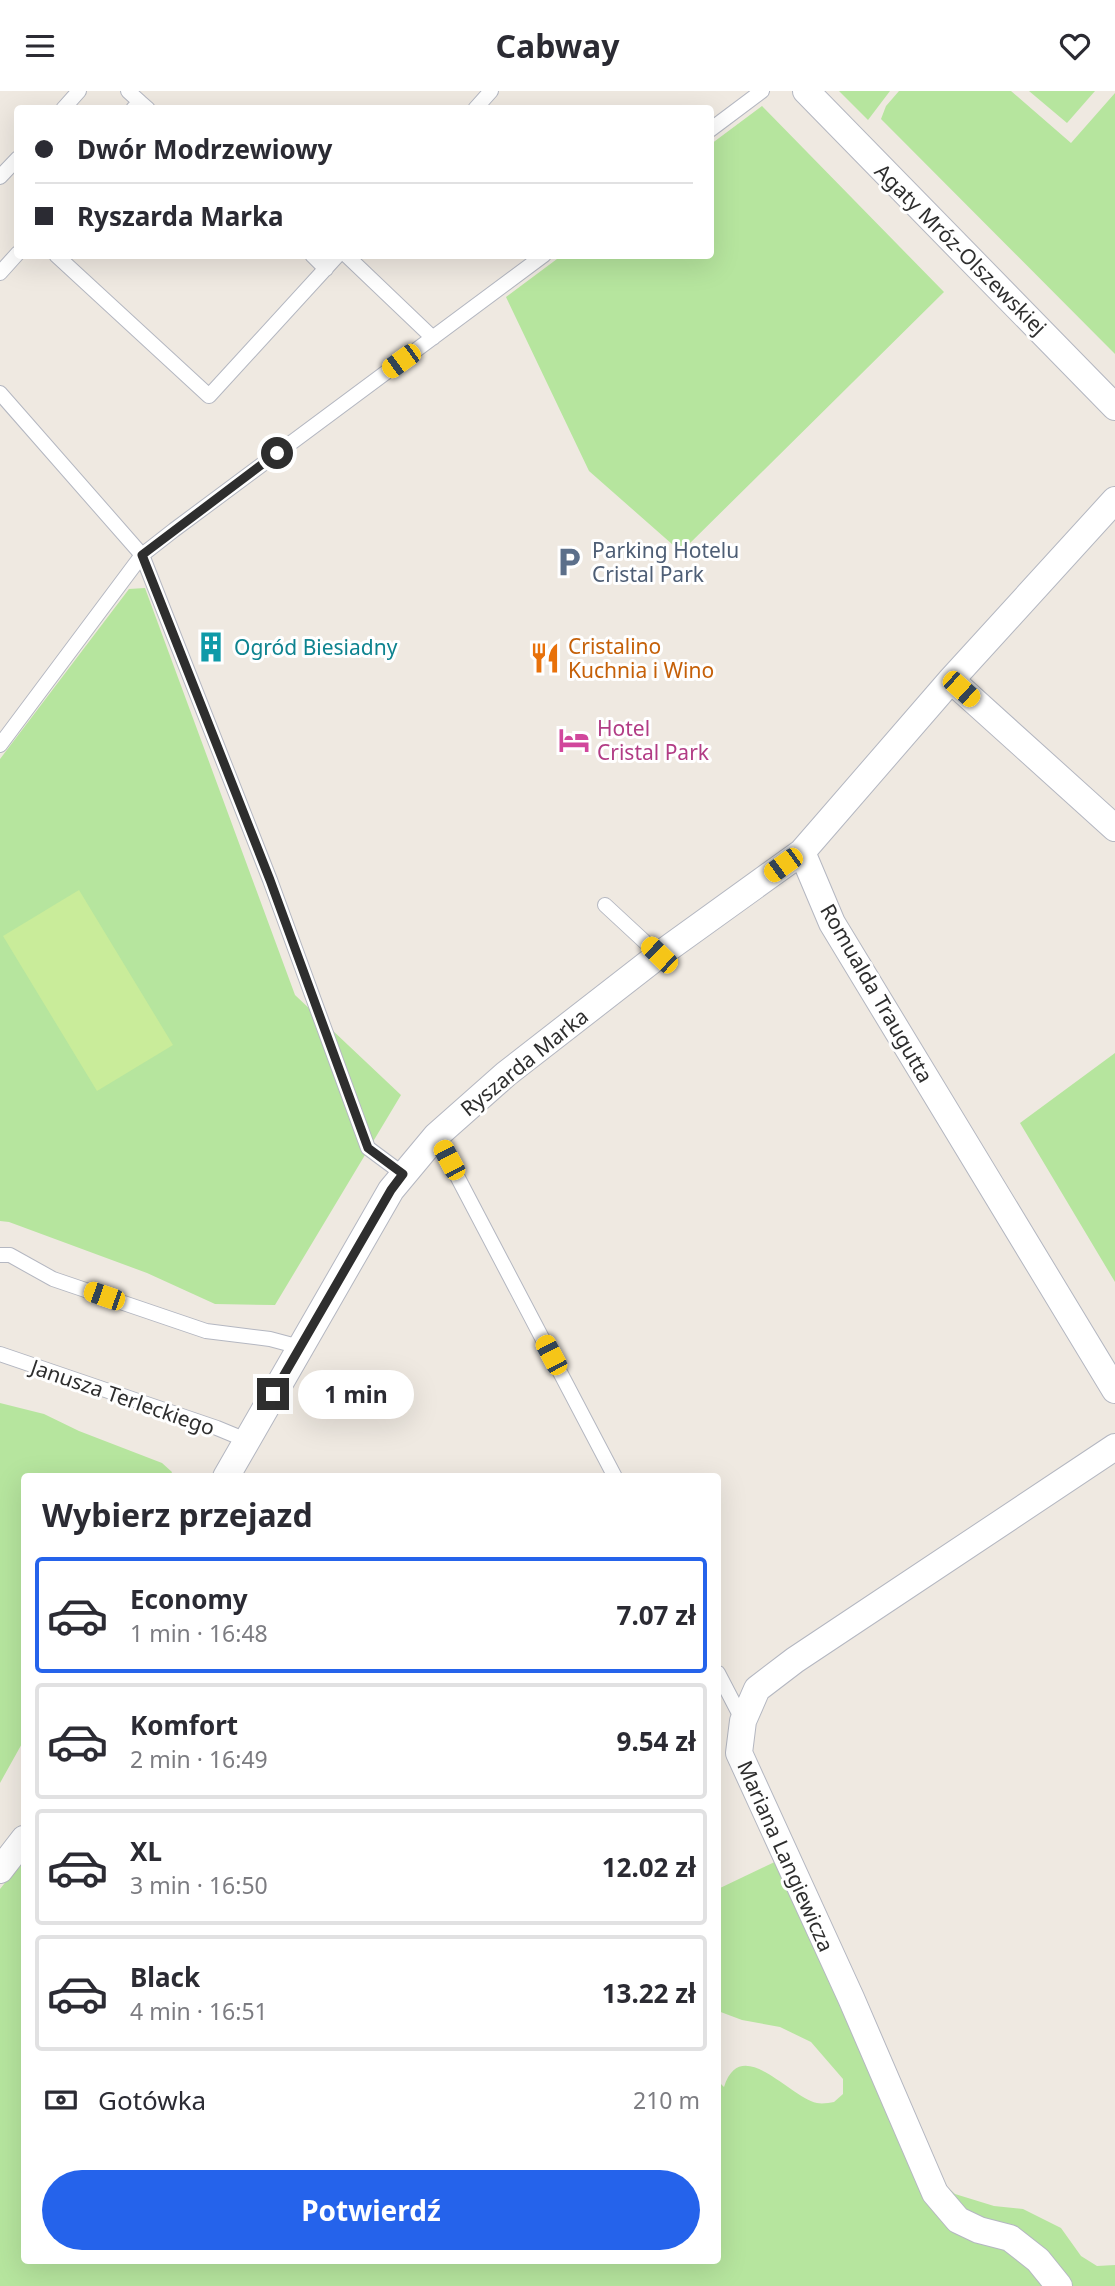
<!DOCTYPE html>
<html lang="pl">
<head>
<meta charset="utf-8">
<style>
  body { margin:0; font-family:"Noto Sans",sans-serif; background:#f7f7f7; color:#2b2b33; height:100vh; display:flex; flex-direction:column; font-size:26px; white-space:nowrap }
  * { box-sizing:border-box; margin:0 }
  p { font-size:23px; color:#7c7c81 }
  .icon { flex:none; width:38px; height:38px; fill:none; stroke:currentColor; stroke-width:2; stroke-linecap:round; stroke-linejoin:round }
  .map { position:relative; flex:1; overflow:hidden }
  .panel { position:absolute; left:21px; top:1382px; width:700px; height:791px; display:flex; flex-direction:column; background:#fff; border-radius:7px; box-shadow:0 7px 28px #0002 }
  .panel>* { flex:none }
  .hud { position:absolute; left:14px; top:14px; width:700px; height:154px; border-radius:7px; box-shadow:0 7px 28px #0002; display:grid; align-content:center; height:154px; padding:0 21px; background:#fff }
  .end { position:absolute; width:32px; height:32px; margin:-16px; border:9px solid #2e2e2e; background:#fff; box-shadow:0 0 0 4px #fff }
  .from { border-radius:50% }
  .bubble { position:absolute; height:49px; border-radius:24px; background:#fff; box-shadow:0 7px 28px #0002; font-size:23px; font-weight:700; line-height:49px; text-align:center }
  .car { position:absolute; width:21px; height:42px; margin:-21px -10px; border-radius:9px; box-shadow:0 0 5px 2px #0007; background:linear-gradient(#f5c518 24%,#345 0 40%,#f5c518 0 76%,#345 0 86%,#f5c518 0) }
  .hud b { display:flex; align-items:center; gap:24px; height:66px; font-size:26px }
  .hud b+b { border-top:2px solid #e1e1e2 }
  .hud i { width:18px; height:18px; background:#2b2b33 }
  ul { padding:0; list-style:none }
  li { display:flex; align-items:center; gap:21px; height:116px; margin:0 14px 10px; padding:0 7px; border:4px solid #e1e1e2; border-radius:7px }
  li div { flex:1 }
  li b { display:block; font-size:26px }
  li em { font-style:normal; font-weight:700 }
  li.current { border-color:#2563eb }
  li>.icon { width:63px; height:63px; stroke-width:1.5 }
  h2 { padding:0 21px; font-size:32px; line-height:84px }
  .pay { display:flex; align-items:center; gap:18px; height:77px; padding:0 21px; font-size:26px }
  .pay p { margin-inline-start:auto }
  .cta { display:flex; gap:14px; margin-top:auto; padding:14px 21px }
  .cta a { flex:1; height:80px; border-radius:42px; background:#2563eb; color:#fff; font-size:28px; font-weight:700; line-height:80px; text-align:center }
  header { display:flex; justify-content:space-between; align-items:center; height:91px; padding:0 21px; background:#fff; font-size:32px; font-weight:700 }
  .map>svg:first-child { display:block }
  .green { fill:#b6e59e }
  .pitch { fill:#c9ec9a }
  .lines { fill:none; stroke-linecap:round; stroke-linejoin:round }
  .service-casing { stroke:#b4b7c1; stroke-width:16 }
  .minor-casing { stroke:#b4b7c1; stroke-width:28 }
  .service { stroke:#fff; stroke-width:14 }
  .minor { stroke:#fff; stroke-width:26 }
  .route { stroke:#2e2e2e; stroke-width:9 }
  .labels { text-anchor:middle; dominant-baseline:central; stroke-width:6; stroke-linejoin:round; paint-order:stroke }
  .street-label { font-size:21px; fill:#2e2e2e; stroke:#fff }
  .service-label { font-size:21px; fill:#4e5e75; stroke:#fff; text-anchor:start }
  .food-label { font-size:21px; fill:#c56008; stroke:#fff; text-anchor:start }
  .culture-label { font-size:21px; fill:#0d838f; stroke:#fff; text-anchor:start }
  .hotel-label { font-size:21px; fill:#b23c85; stroke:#fff; text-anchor:start }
</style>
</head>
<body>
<header><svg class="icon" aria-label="menu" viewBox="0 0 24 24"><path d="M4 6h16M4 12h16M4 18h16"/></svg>Cabway<svg class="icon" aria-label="heart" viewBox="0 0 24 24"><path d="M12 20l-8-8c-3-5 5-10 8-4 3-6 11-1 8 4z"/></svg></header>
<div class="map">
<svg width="1115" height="2195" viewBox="0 0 1115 2195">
  <rect width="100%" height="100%" fill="#efe9e1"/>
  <path class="green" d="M839 0H890L868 29Z
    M899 0H1011L1071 52 1115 2V263L881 28 886 15Z
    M1029 0H1095L1067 32Z
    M762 15 944 201 681 461 589 380 506 206 561 165 710 164 711 53Z
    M145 497 295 904 401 1004 275 1214 215 1213 147 1182 9 1131 0 1130V668L129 498Z
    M1115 962V1191L1020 1032Z
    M0 1312 44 1323 79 1340 162 1372 172 1381 170 1386H24V1649L0 1692Z
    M785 1766 920 2071 955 2103 994 2115 1023 2118 1061 2137 1081 2165 1097 2175 1115 2174V2195H0V1798L24 1768V2170H718V1990L724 1996C741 1943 788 2005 817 2012 822 2013 829 2012 834 2011L843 2003V1988L811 1951 780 1936 742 1929 718 1920V1798Z"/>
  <path class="pitch" d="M79 799 173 954 97 1000 3 845Z"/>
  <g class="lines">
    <g class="service-casing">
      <path id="service" d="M128 0 140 11
        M63 18 79 0
        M133 18 140 11 148 18
        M475 18 491 0
        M710 39 762 0
        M0 86 18 67
        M56 164 209 305 338 164
        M312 164 326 178
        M346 164 433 247
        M0 182 18 162
        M0 302 142 464 270 789 368 1057 403 1083
        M0 654 142 464 174 439 544 164
        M605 814 659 864
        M436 1045 615 1386
        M0 1164H10L53 1188 206 1240 270 1248 300 1256
        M0 1263 217 1337 246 1349
        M718 1582 743 1630"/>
    </g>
    <g class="minor-casing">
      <path id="minor" d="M806 0 1115 316
        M951 589 1115 737
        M802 761 832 832 1115 1299
        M226 1386 391 1099 436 1045 506 983 659 864 802 761 951 589 1115 409
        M0 1779 24 1748
        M1059 2195 1038 2169 1010 2147 979 2139 958 2129 935 2102 851 1907 739 1662 743 1630 757 1598 795 1569 1115 1356"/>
    </g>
    <use href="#service" class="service"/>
    <use href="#minor" class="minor"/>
  </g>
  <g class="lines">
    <path class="route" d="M273 1303 391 1099 403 1083 368 1057 270 789 142 464 277 362"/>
  </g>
  <defs>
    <g id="parking-bare" transform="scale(2.415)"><path d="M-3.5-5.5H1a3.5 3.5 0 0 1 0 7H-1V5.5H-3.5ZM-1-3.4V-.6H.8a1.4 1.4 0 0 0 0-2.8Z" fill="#5c6f8a" stroke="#fff" stroke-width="2.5" paint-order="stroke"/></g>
    <g id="building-bare" transform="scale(2.415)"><path d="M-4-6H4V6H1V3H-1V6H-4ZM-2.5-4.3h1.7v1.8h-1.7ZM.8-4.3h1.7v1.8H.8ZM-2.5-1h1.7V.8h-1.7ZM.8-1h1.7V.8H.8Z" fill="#0f9aa8" stroke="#fff" stroke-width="2.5" paint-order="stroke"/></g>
    <g id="restaurant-bare" transform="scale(2.415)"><path d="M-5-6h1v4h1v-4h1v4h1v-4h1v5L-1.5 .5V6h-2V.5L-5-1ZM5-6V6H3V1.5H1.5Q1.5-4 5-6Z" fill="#e8710a" stroke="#fff" stroke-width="2.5" paint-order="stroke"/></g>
    <g id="hotel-bare" transform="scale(2.415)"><path d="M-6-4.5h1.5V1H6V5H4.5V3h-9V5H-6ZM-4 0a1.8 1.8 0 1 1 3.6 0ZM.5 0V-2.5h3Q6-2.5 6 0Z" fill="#d1479c" stroke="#fff" stroke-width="2.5" paint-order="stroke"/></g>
  </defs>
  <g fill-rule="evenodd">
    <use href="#parking-bare" x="569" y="471"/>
    <use href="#building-bare" x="211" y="556"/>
    <use href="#restaurant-bare" x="545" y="567"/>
    <use href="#hotel-bare" x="574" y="649"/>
  </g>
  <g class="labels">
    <g class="street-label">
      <text transform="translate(961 158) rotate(45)">Agaty Mróz-Olszewskiej</text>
      <text transform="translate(877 902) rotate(60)">Romualda Traugutta</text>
      <text transform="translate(524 971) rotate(-39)">Ryszarda Marka</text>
      <text transform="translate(123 1306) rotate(19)">Janusza Terleckiego</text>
      <text transform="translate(786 1765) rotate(66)">Mariana Langiewicza</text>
    </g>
    <g class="service-label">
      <text x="592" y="459">Parking Hotelu<tspan x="592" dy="24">Cristal Park</tspan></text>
    </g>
    <g class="food-label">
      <text x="568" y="555">Cristalino<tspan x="568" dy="24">Kuchnia i Wino</tspan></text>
    </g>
    <g class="culture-label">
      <text x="234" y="556">Ogród Biesiadny</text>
    </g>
    <g class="hotel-label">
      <text x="597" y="637">Hotel<tspan x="597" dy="24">Cristal Park</tspan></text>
    </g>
  </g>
</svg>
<i class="end from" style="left:277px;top:362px"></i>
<i class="end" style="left:273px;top:1303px"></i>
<div class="bubble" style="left:298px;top:1279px;width:116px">1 min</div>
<i class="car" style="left:401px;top:270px;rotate:234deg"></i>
<i class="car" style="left:961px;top:598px;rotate:132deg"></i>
<i class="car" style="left:783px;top:774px;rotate:234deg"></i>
<i class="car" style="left:659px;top:864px;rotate:314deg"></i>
<i class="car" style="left:449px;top:1069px;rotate:332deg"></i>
<i class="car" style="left:104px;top:1205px;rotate:289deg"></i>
<i class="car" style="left:551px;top:1264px;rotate:332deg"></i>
<div class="hud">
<b><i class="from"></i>Dwór Modrzewiowy</b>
<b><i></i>Ryszarda Marka</b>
</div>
<section class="panel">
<h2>Wybierz przejazd</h2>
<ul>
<li class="current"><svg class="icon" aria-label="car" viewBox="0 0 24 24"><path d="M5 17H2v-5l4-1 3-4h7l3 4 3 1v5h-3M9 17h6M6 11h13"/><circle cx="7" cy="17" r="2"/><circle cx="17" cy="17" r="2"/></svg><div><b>Economy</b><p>1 min · 16:48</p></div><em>7.07 zł</em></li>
<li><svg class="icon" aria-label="car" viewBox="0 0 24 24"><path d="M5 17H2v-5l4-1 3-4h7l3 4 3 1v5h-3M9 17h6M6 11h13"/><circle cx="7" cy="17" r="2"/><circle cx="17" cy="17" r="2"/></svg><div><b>Komfort</b><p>2 min · 16:49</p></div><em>9.54 zł</em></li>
<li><svg class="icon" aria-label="car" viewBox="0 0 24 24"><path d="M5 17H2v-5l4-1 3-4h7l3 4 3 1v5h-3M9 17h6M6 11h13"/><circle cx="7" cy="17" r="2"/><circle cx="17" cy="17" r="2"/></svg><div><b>XL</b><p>3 min · 16:50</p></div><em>12.02 zł</em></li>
<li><svg class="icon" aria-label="car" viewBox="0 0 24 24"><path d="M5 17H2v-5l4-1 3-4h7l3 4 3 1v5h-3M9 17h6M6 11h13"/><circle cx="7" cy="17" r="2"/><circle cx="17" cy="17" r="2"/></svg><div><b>Black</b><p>4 min · 16:51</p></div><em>13.22 zł</em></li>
</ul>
<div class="pay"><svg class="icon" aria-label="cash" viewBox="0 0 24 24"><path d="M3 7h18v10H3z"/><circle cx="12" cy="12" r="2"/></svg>Gotówka<p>210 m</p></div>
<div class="cta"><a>Potwierdź</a></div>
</section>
</div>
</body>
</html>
